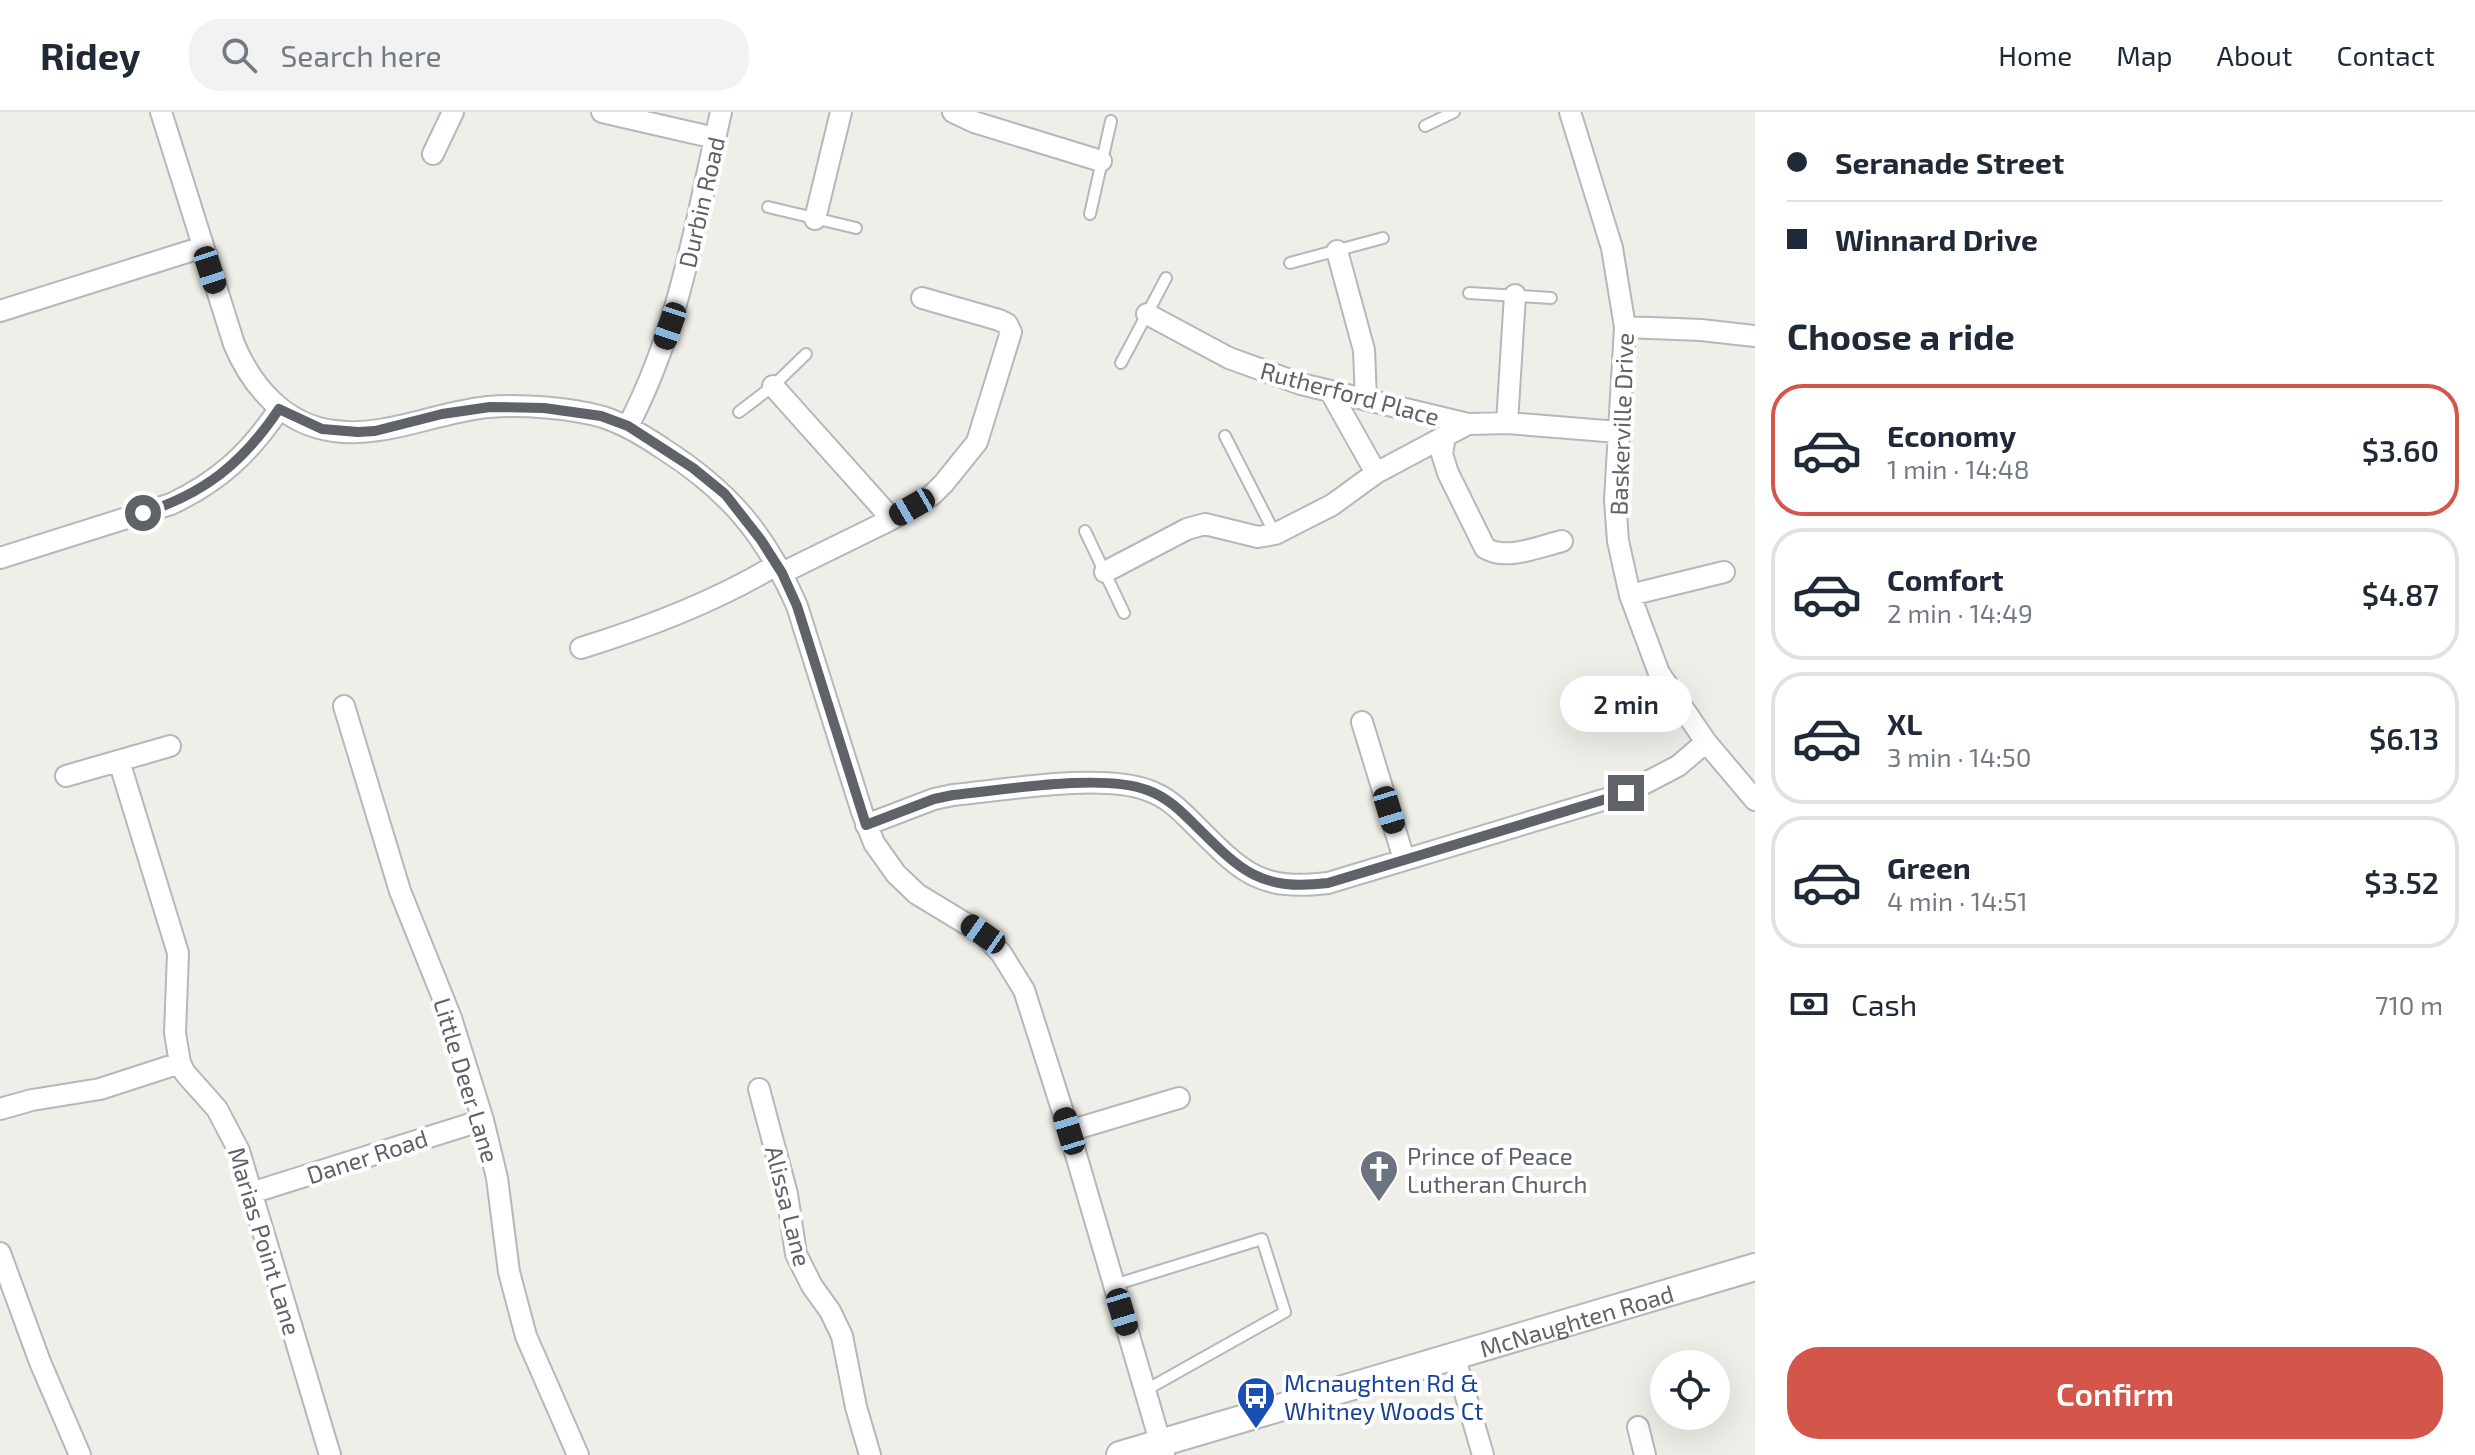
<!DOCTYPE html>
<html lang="en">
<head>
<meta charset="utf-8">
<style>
  body { margin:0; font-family:"Exo 2",sans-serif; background:#f2f2f3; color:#1f2937; height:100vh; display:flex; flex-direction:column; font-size:30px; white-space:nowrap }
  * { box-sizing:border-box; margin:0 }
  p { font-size:26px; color:#747a83 }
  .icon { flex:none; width:44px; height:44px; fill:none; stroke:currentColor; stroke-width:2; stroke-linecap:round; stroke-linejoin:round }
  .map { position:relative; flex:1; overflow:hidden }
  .panel { display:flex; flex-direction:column; background:#fff; width:720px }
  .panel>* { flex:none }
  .top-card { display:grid; align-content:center; height:176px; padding:0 32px; background:#fff }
  .controls { position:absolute; left:1650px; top:1238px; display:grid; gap:16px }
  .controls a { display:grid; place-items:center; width:80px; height:80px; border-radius:50%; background:#fff; box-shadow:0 8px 32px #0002; font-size:40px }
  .end { position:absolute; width:36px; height:36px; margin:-18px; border:10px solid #5f6266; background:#fff; box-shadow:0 0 0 4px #fff }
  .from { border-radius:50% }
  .bubble { position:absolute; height:56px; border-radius:28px; background:#fff; box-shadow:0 8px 32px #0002; font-size:26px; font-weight:600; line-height:56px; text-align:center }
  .car { position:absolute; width:24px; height:48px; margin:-24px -12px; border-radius:10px; box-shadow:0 0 6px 2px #0007; background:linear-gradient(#222 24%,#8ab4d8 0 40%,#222 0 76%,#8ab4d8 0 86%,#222 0) }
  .top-card b { display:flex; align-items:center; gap:28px; height:76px; font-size:30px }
  .top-card b+b { border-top:2px solid #e0e1e3 }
  .top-card i { width:20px; height:20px; background:#1f2937 }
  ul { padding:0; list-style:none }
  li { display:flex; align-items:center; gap:24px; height:132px; margin:0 16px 12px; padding:0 16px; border:4px solid #e0e1e3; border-radius:32px }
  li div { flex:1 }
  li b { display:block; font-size:30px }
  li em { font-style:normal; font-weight:600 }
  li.on { border-color:#d45549 }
  li>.icon { width:72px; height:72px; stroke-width:1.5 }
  h2 { padding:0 32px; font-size:36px; line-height:96px }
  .pay { display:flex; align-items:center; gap:20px; height:88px; padding:0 32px; font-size:30px }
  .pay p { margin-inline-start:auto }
  .cta { display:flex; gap:16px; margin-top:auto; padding:16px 32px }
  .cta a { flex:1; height:92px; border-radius:32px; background:#d45549; color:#fff; font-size:32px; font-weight:600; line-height:92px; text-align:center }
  header { display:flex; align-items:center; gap:48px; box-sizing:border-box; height:112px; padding:0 40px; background:#fff; border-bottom:2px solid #e0e1e3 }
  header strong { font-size:38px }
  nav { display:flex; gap:44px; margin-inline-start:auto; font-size:28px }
  .search { width:560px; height:72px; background:#f2f2f3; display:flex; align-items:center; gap:20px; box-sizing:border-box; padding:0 28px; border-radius:32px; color:#747a83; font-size:30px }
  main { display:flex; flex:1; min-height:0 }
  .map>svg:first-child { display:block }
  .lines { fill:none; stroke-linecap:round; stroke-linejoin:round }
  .service-casing { stroke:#b5b7ba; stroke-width:14 }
  .minor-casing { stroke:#b5b7ba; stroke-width:24 }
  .tertiary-casing { stroke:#b5b7ba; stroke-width:30 }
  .service { stroke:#fff; stroke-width:10 }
  .minor { stroke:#fff; stroke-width:20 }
  .tertiary { stroke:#fff; stroke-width:26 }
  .route { stroke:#5f6266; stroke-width:10 }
  .labels { text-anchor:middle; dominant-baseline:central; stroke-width:8; stroke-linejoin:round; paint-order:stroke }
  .street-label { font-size:24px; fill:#5f6266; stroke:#fff }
  .worship-label { font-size:24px; fill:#5b616d; stroke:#fff; text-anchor:start }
  .transit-label { font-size:24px; fill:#164399; stroke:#fff; text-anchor:start }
</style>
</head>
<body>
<header>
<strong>Ridey</strong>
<div class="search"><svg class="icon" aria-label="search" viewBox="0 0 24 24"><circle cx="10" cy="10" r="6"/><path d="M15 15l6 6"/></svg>Search here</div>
<nav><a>Home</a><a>Map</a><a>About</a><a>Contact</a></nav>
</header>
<main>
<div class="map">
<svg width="1755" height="1343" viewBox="0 0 1755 1343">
  <rect width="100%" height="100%" fill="#efeee8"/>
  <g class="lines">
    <g class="service-casing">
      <path id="service" d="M1425 14 1454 0
        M768 95 856 116
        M1090 102 1111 9
        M1290 151 1383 126
        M1469 181 1551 186
        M1121 251 1166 166
        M739 300 773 274 806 242
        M1225 324 1275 422
        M1085 419 1124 501
        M1114 1173 1262 1127 1285 1200 1146 1278"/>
    </g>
    <g class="minor-casing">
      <path id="minor" d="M161 0 234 232C252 275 285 313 334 319 387 326 436 300 488 295 522 292 571 296 603 305 624 312 643 323 662 336 728 378 765 421 797 494L862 700 874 731 896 762 917 782 983 822 1001 841 1024 878 1069 1019 1164 1343
        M602 0 715 26
        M953 0 974 10 1101 49
        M1570 0 1612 136 1625 215 1615 388 1618 429 1630 483 1659 561 1706 630 1755 688
        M433 42 453 0
        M815 107 841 0
        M1337 139 1364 238 1366 288
        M0 199 203 135
        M1147 202 1229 246 1301 272 1468 312
        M1625 215 1701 218 1755 224
        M773 274 892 407
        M1330 279 1376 361
        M1507 311 1515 183
        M628 314C680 215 696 108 721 0
        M1445 324 1442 342 1448 361 1485 436C1506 449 1538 435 1562 429
        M0 446 171 392C218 370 250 341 279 297
        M1105 460 1187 417 1205 412 1258 425 1275 422 1332 393 1376 361 1468 312 1507 311 1618 320
        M782 461 892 407 932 383 944 371 977 330 1011 220 1007 212 999 208 922 186
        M1630 483 1724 460
        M581 536C649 515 715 490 776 453
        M344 594 400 779 451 906 483 1008 497 1066 509 1160 526 1224 578 1343
        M1362 610 1404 747
        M119 649 178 841 175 921 180 951 185 961 217 997 239 1039 330 1343
        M66 664 170 634
        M866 713 934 687 953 683C1005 678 1101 661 1147 678 1168 685 1181 699 1196 714 1243 761 1259 779 1328 771L1626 681 1678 654 1706 630
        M759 977 787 1082 796 1142 812 1174 830 1199 842 1224 856 1295 870 1343
        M0 997 32 988 100 977 180 951
        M1069 1019 1179 986
        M251 1081 483 1008
        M0 1141 40 1250 80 1343
        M1454 1243 1483 1343
        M1638 1315 1645 1343"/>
    </g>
    <g class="tertiary-casing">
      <g id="tertiary">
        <path id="s1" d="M1120 1343 1755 1155"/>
      </g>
    </g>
    <use href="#service" class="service"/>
    <use href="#minor" class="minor"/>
    <use href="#tertiary" class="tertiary"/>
  </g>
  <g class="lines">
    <path class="route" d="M143 401C204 382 243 351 279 297L322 317 358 320 375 319 442 302 490 295 544 296 601 304 628 314 693 356 725 382 761 428 782 461 797 494 866 713 934 687 953 683C1004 678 1102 661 1147 678 1167 685 1181 699 1196 714 1242 760 1261 779 1328 771L1626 681"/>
  </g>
  <defs>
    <g id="church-pin" transform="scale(2)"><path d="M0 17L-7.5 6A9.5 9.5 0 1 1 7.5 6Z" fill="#6b7280" stroke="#fff"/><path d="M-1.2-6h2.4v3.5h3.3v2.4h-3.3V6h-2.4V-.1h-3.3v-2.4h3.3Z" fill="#fff"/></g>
    <g id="bus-pin" transform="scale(2)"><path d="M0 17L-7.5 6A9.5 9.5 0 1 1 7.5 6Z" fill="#1a4fb4" stroke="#fff"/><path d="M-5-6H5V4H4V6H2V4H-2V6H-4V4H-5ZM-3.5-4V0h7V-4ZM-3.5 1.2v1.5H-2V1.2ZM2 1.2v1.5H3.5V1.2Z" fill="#fff"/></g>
  </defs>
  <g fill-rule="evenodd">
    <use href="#church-pin" x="1379" y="1057"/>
    <use href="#bus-pin" x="1256" y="1284"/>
  </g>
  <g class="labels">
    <g class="street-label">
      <text transform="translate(701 90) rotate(-77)">Durbin Road</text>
      <text transform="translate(1350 281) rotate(15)">Rutherford Place</text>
      <text transform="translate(1621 312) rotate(-88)">Baskerville Drive</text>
      <text transform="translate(467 968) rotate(73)">Little Deer Lane</text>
      <text transform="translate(367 1044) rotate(-18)">Daner Road</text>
      <text transform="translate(789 1094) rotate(76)">Alissa Lane</text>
      <text transform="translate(265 1129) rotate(73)">Marias Point Lane</text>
      <text stroke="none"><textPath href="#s1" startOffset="476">McNaughten Road</textPath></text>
    </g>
    <g class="worship-label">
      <text x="1407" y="1043">Prince of Peace<tspan x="1407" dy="28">Lutheran Church</tspan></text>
    </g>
    <g class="transit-label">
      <text x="1284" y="1270">Mcnaughten Rd &amp;<tspan x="1284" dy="28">Whitney Woods Ct</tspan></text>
    </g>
  </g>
</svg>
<div class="controls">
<a><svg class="icon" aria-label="locate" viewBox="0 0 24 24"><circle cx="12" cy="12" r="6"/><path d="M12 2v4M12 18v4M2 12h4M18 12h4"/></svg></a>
</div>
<i class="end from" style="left:143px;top:401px"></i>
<i class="end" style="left:1626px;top:681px"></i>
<div class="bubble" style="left:1560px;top:564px;width:132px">2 min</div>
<i class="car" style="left:210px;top:158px;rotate:162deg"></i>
<i class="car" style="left:670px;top:214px;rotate:199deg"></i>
<i class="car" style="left:912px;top:395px;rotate:240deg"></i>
<i class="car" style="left:1389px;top:698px;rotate:163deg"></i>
<i class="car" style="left:983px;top:822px;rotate:305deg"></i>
<i class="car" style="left:1069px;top:1019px;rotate:343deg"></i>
<i class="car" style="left:1122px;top:1200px;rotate:163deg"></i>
</div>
<section class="panel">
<div class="top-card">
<b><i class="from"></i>Seranade Street</b>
<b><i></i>Winnard Drive</b>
</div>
<h2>Choose a ride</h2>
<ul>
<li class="on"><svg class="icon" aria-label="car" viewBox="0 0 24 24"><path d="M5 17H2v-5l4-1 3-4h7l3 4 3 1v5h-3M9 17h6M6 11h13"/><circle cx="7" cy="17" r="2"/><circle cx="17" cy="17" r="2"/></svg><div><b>Economy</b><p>1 min · 14:48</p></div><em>$3.60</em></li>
<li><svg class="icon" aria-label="car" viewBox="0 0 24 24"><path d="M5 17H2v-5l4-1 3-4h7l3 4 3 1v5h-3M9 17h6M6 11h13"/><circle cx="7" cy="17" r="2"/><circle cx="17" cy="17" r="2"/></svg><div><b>Comfort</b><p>2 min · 14:49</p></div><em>$4.87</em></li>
<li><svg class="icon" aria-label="car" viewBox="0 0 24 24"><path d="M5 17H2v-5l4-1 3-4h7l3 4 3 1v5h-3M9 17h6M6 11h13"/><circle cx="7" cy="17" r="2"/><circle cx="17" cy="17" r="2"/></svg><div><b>XL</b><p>3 min · 14:50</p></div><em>$6.13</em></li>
<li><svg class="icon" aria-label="car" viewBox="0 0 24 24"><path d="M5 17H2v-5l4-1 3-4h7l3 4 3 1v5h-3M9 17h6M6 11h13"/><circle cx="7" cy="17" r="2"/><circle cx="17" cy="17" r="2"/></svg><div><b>Green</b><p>4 min · 14:51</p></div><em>$3.52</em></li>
</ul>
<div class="pay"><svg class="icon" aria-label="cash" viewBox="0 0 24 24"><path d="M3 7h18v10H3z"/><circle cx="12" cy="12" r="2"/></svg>Cash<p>710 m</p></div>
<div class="cta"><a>Confirm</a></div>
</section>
</main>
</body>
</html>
